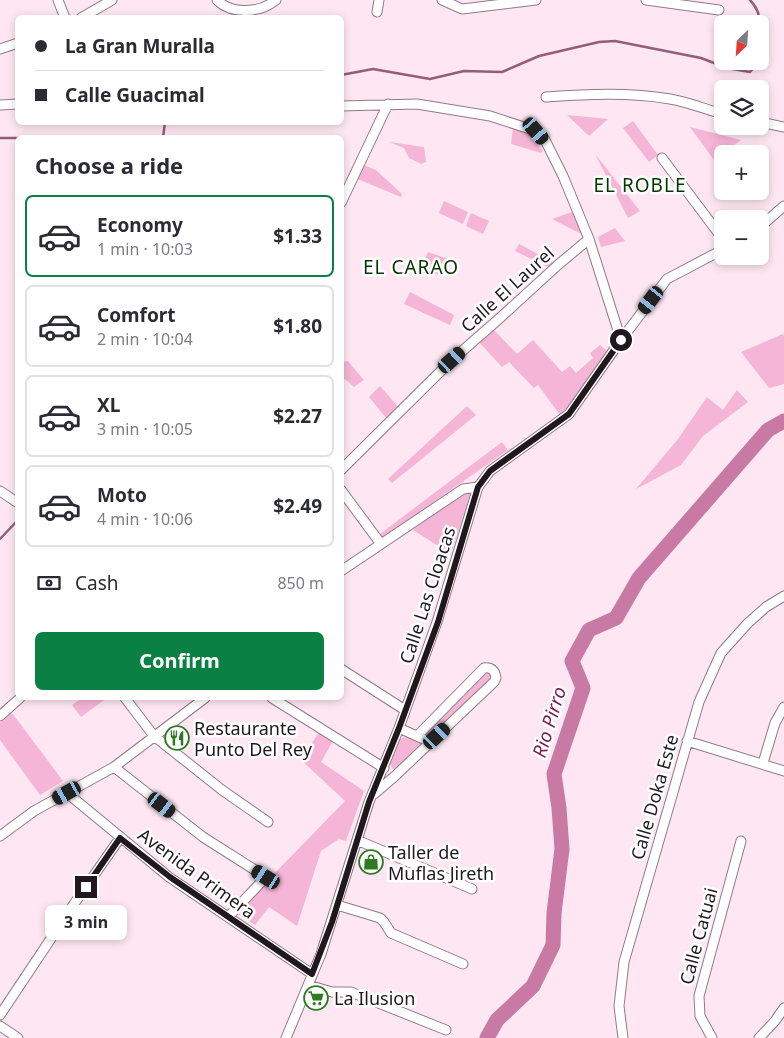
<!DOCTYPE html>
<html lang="en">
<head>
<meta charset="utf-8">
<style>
  body { margin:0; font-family:"Noto Sans",sans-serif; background:#f7f7f7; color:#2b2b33; height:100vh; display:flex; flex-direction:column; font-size:19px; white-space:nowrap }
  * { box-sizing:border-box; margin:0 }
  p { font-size:16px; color:#7c7c81 }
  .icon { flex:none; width:28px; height:28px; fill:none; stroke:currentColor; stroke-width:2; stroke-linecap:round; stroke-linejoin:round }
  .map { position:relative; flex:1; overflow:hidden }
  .panel { position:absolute; left:15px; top:135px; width:329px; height:565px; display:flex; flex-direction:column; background:#fff; border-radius:8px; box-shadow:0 2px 8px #0003 }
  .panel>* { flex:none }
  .top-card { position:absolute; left:15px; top:15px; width:329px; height:110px; border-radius:8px; box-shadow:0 2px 8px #0003; display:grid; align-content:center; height:110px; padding:0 20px; background:#fff }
  .needle { width:32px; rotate:205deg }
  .tools { position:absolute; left:714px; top:15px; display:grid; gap:10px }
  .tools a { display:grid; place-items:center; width:55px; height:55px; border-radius:8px; background:#fff; box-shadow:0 2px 8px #0003; font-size:25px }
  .end { position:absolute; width:22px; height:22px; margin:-11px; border:6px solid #20181c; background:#fff; box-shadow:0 0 0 2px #fff }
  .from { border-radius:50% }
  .bubble { position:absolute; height:35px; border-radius:8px; background:#fff; box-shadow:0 2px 8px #0003; font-size:16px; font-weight:700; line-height:35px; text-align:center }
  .car { position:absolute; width:15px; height:30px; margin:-15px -8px; border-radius:6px; box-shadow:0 0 4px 1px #0007; background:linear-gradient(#222 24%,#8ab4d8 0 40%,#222 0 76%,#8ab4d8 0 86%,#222 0) }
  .top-card b { display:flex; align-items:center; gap:18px; height:48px; font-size:19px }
  .top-card b+b { border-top:1px solid #e1e1e2 }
  .top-card i { width:12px; height:12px; background:#2b2b33 }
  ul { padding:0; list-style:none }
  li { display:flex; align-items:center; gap:15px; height:82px; margin:0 10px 8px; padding:0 10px; border:2px solid #e1e1e2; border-radius:8px }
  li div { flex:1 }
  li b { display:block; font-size:19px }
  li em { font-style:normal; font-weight:700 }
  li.active { border-color:#0b8043 }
  li>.icon { width:45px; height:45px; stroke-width:1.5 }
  h2 { padding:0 20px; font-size:22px; line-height:60px }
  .pay { display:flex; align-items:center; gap:12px; height:55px; padding:0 20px; font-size:19px }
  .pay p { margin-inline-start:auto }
  .button { display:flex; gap:10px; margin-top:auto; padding:10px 20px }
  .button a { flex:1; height:58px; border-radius:8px; background:#0b8043; color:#fff; font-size:20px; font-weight:700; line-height:58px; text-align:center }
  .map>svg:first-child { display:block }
  .green { fill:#f5b5d6 }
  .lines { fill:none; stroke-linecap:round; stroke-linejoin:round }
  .stream { stroke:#965d7b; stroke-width:2.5 }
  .river { stroke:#c97aa4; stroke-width:15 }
  .minor-casing { stroke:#907b86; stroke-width:11 }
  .minor { stroke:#fff; stroke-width:9 }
  .route { stroke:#20181c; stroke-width:6 }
  .labels { text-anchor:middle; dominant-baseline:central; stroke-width:5; stroke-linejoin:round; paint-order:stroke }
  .street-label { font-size:18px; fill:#20181c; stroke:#fff }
  .poi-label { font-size:18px; fill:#20181c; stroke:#fff; text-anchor:start }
  .neighbourhood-label { font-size:19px; letter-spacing:1px; fill:#043700; stroke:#fff }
  .water-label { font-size:19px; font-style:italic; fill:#781a55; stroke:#fff }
</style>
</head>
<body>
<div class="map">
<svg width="784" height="1038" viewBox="0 0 784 1038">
  <rect width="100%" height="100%" fill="#fee7f2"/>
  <path class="green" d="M567 115 608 119 589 136Z
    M633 121 658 155 649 162 623 128Z
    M690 127 741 140 714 160Z
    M513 128 528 134 543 151 541 153 511 144Z
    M389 142 424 147 426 162 421 164 409 158 404 148Z
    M595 154 640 211 628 218Z
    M361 164 376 170 402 194 401 197 355 178Z
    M444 201 468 212 463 224 439 213Z
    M572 212 583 235 552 219Z
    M471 213 489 221 483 234 466 226Z
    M615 228 625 241 601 247 598 237Z
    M519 244 555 263 550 268 515 251Z
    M428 252 451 260 443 277 421 267Z
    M410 292 454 315 450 325 404 304Z
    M493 329 517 354 533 340 562 372 570 366 576 373 593 358 590 353 600 345 608 352 569 406 560 415 538 385 534 388 509 362 502 367 478 341Z
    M783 334 784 336V384L769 388 741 352Z
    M348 361 364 380 354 387 345 379 341 382V362Z
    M380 386 399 408 387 419 369 397Z
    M737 390 748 402 703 436 681 465 636 489 678 439 707 397 723 410Z
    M467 406 476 415 392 483 388 479Z
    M502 442 508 450 382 538 380 534Z
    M464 492 471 493 451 554 413 530Z
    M484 671 492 673 491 679 429 740 422 733Z
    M82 698H107L81 717 72 705Z
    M12 713 63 781 40 795 0 740V723Z
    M319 732 333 741 321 762 364 791 346 841 339 839 321 851 297 926 269 907 255 925 236 913 345 801 297 756 304 746 308 749Z
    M405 737 413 739 423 744 395 770 392 768 390 763 400 739Z"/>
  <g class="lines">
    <path class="stream" d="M750 0C758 8 761 20 760 31
      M760 57V59
      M341 75 373 69 430 79 464 71 502 72 539 56 599 42 615 41 701 58 727 68 750 72 759 61
      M0 138H18
      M21 138H54
      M163 138 165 122
      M0 539 18 520"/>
    <path class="river" d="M487 1038 497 1020 533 986 553 945 554 913 562 849 559 808 554 774 583 688 572 661 589 630 616 618 639 578 768 430 784 421"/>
    <g class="minor-casing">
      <path id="minor" d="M58 0 65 18
        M217 0C232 15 260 13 276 0
        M442 0 462 9 536 0
        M646 0 719 10
        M377 12 379 0
        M81 18 112 0
        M0 49 18 43
        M546 97C587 94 630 92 670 99 688 102 705 109 722 114
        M0 105 18 104
        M341 106 417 104 490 116 536 131 545 140 563 176 589 239 621 340
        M760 122 784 127
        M662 158 722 238
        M341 203 388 104
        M760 227 784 206
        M341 470 452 360 501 317 559 264 589 239
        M341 490 381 544
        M0 491 18 503
        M341 571 463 489 478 487
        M341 669 405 710
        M125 698 154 736 222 790 268 822
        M272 698 384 768
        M0 716 20 698
        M399 728 430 742
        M687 741 784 771
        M763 763 775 723 784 707
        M114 767 203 837 266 877 229 916
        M67 793 169 877 312 974
        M374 794 395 776 494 682 496 678C495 670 491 667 484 668L417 736
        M0 836 34 811 114 767 205 698
        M357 840 472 889
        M337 905 380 918 384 922 391 933 463 964
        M308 985 332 992H351L446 1030
        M0 1015 76 901 120 838
        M0 1026 18 1038
        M286 1038 321 954 369 802 399 728 437 622 478 487 490 471 569 414 621 340 667 279 722 250
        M623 1038 619 1006 624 962 699 702 721 653 748 623 766 607 784 596
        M712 1038 700 1016 699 996 741 841
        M759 1038 775 1021 784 1008"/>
    </g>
    <use href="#minor" class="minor"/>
  </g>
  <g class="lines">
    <path class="route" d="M86 887 120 838 170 877 312 974 332 922 369 802 399 728 438 622 478 487 490 471 569 414 621 340"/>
  </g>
  <defs>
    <g id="restaurant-ring" transform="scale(1.25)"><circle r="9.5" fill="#fff" stroke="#2e7a21" stroke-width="1.5"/><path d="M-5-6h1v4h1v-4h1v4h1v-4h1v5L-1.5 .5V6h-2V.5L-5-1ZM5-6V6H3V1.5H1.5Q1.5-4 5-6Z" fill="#2e7a21"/></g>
    <g id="shop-ring" transform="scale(1.25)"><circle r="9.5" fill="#fff" stroke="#2e7a21" stroke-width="1.5"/><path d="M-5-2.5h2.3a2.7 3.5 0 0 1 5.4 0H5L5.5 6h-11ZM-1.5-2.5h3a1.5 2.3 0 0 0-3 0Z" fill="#2e7a21"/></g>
    <g id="supermarket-ring" transform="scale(1.25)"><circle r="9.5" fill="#fff" stroke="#2e7a21" stroke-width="1.5"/><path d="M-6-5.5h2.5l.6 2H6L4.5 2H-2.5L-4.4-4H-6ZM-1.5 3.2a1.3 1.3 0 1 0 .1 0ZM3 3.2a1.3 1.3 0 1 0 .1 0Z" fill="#2e7a21"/></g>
  </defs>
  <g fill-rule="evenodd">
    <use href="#restaurant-ring" x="177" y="738"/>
    <use href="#shop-ring" x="371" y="862"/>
    <use href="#supermarket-ring" x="316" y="998"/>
  </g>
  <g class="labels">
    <g class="street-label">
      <text transform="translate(507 289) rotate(-42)">Calle El Laurel</text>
      <text transform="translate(427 595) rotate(-72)">Calle Las Cloacas</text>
      <text transform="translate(654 797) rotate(-74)">Calle Doka Este</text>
      <text transform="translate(197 873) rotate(36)">Avenida Primera</text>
      <text transform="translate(698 936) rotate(-75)">Calle Catuai</text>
    </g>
    <g class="poi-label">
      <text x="194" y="728">Restaurante<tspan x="194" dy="21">Punto Del Rey</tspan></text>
      <text x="388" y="852">Taller de<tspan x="388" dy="21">Muflas Jireth</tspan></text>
      <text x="334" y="998">La Ilusion</text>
    </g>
    <g class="neighbourhood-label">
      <text x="640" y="185">EL ROBLE</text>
      <text x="411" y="267">EL CARAO</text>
    </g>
    <g class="water-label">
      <text transform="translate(549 722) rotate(-73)">Rio Pirro</text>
    </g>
  </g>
</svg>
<div class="tools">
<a><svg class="needle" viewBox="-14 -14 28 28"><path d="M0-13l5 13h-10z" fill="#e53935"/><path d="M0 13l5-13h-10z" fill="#7c7c81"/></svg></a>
<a><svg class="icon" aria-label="layers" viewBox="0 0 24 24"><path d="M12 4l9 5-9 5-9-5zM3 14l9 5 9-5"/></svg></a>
<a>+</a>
<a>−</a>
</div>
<i class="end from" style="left:621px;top:340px"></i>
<i class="end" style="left:86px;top:887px"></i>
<div class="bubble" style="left:45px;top:905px;width:82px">3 min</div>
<i class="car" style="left:536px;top:131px;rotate:139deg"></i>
<i class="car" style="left:651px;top:300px;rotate:217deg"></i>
<i class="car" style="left:452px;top:360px;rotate:48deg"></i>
<i class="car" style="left:437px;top:736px;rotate:47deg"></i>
<i class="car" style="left:67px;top:793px;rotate:241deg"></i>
<i class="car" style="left:162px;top:805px;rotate:128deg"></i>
<i class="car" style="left:266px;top:877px;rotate:302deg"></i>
<div class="top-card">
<b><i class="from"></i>La Gran Muralla</b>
<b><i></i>Calle Guacimal</b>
</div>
<section class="panel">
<h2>Choose a ride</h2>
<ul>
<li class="active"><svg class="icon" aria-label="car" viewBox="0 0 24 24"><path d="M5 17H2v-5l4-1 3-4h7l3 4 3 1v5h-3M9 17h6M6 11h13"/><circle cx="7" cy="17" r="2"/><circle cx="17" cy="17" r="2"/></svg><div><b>Economy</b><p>1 min · 10:03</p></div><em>$1.33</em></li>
<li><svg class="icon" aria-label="car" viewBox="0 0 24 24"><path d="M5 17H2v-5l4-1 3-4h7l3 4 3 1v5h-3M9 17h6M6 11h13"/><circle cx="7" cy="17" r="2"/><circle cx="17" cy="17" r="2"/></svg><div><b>Comfort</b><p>2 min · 10:04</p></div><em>$1.80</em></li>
<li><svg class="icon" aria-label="car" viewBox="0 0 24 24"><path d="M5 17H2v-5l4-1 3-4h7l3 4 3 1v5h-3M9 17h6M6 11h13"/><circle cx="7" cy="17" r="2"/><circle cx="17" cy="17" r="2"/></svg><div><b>XL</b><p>3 min · 10:05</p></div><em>$2.27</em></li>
<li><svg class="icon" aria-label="car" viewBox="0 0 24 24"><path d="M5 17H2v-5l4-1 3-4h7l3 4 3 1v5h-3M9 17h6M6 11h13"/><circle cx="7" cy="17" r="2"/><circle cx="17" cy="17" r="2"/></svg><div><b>Moto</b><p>4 min · 10:06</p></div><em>$2.49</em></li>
</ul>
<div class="pay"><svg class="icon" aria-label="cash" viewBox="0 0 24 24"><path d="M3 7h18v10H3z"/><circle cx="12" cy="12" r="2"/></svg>Cash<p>850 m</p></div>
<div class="button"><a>Confirm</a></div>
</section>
</div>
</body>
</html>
